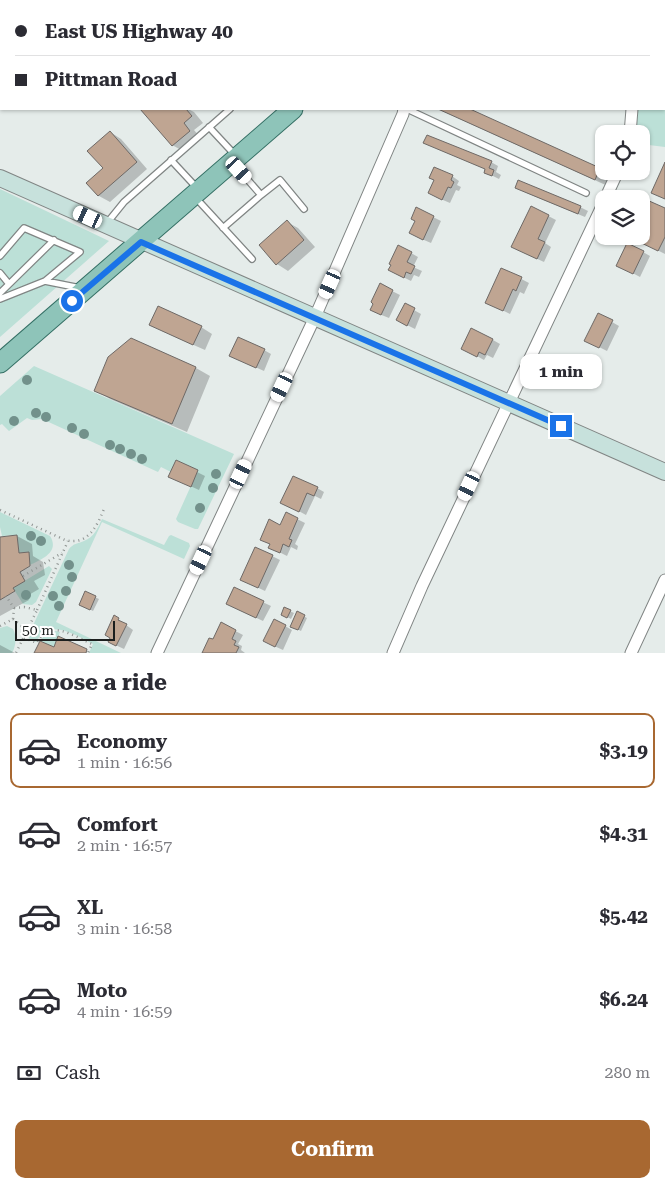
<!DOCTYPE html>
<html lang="en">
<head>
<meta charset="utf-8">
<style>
  body { margin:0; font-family:"Roboto Serif",serif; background:#f7f7f7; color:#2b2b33; height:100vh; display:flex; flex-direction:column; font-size:19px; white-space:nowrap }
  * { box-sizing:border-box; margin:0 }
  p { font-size:16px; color:#7c7c81 }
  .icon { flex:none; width:28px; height:28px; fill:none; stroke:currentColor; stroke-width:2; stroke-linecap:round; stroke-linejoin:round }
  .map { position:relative; height:653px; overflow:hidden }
  .side { display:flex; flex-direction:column; background:#fff; flex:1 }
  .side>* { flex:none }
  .hud { position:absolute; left:0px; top:0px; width:665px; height:110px; box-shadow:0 1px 4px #0004; display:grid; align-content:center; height:110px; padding:0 15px; background:#fff }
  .tools { position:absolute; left:595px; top:125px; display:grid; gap:10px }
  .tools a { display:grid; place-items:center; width:55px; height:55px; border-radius:10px; background:#fff; box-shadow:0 1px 4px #0004; font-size:25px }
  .scale { position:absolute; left:15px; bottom:12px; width:100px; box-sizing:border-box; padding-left:5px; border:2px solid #1c1f1e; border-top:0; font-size:14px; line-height:18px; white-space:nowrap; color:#1c1f1e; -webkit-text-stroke:4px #fff; paint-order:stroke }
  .end { position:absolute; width:22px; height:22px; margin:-11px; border:6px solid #1a73e8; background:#fff; box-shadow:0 0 0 2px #fff }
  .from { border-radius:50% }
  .bubble { position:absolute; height:35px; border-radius:10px; background:#fff; box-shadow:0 1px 4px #0004; font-size:16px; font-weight:700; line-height:35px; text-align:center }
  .car { position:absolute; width:15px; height:30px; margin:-15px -8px; border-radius:6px; box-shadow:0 0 4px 1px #0007; background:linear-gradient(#fff 24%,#345 0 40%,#fff 0 76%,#345 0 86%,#fff 0) }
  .hud b { display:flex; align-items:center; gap:18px; height:48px; font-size:19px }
  .hud b+b { border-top:1px solid #e1e1e2 }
  .hud i { width:12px; height:12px; background:#2b2b33 }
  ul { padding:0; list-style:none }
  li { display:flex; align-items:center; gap:15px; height:75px; margin:0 10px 8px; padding:0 5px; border:2px solid transparent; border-radius:10px }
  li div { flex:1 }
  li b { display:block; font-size:19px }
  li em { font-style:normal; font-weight:700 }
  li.on { border-color:#a86831 }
  li>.icon { width:45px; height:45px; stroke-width:1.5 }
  h2 { padding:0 15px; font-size:22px; line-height:60px }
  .pay { display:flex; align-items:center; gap:12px; height:55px; padding:0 15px; font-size:19px }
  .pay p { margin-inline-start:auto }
  .primary-button { display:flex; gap:10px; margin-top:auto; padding:10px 15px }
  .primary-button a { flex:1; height:58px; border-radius:10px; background:#a86831; color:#fff; font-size:20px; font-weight:700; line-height:58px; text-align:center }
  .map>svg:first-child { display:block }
  .green { fill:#bce0d7 }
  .shadow { fill:#0003 }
  .building { fill:#bfa592; stroke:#6e6966 }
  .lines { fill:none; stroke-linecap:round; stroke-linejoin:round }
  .lane-casing { stroke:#808584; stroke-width:8 }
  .street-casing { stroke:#808584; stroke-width:13 }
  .secondary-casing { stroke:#808584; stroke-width:18 }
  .primary-casing { stroke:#357065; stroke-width:21 }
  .path { stroke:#909593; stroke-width:2.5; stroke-dasharray:1 4; stroke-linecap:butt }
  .lane { stroke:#fff; stroke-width:5.5 }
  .street { stroke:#fff; stroke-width:11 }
  .secondary { stroke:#c7e1dc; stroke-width:16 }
  .primary { stroke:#8ec4b9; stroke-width:19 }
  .tree { fill:#72918b }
  .route { stroke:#1a73e8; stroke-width:6 }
</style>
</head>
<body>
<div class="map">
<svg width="665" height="653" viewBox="0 0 665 653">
  <rect width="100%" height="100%" fill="#e5ecea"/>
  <path class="green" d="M665 36V147L641 144V134H630L632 109H664Z
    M0 189 109 241 0 337Z
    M34 366 234 454 198 529H195L178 522 176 519 198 470 176 460 171 472 161 467 158 472 42 419 32 420 27 418 9 431 2 424 0 425V396Z
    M0 512 50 536C60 552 42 559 30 565L29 552 19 553 17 535 2 536 0 527Z
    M102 519 164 545 169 536 171 535 189 543 190 546 184 559 102 522 56 622 121 653H89L93 644C75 635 49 617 36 642L30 639 28 636 69 549C74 543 77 544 84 541 94 537 98 528 102 519Z
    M49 566 52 569 36 602 32 605 23 604 13 588Z
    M7 626 13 629C17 636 16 646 12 653H0V628Z
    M56 631 60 632 54 647 40 641 45 634Z"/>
  <path class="shadow" d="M142 109H188L194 112 203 123 194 130 200 137 183 151 172 145Z
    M438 109H467L600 169 614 177 610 187Z
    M110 132 121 139 147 169 110 202 99 196 88 183 104 168Z
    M425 143 491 162 498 166 496 172 501 175 499 179 485 172 486 169Z
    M452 176 459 181 457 185 461 187 459 191 456 190 450 203 436 197Z
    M524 192 580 207 588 211 585 217Z
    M531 207 556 220 545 243 551 247 544 262 520 251Z
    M417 209 441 221 431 243 417 237Z
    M665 210V254L631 237 641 236Z
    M287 222 298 228 315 247 288 271 277 264 261 246Z
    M643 252 650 256 640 277 625 269Z
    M411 253 418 257 413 267 422 271 419 277 414 275 411 281 397 274Z
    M502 269 529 283 524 294 520 292 510 314 494 306Z
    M380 285 400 295 389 318 379 314 375 303Z
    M405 305 421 314 415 329 405 324Z
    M612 322 619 326 607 351 593 344Z
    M201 327 212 334 205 350 162 331Z
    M131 340 196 368 210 376 187 432 110 399 95 390Z
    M493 340 500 344 493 358 487 355 484 360 470 352Z
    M264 350 271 354 264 371 238 359Z
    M177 462 205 476 199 490 177 480Z
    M317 488 324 492 321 499 315 496 306 515 282 502Z
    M297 519 305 523 295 544 298 546 297 550 291 547 287 556 277 551Z
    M17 536 32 544 33 556 43 562 45 575 34 581 39 589 27 596 29 600 0 616V538Z
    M256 548 280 560 265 591 248 583Z
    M235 589 271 606 263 621 235 608Z
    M86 593 99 599 93 611 83 606Z
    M285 609 294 613 291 619 282 614Z
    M297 613 307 618 301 631 291 626Z
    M115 617 133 630 124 649 109 642Z
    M222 624 243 635 238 644 242 646 241 650 245 653H203L213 641Z
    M285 626 292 630 283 650 272 645Z
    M0 644V645L15 653H0Z"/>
  <path class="building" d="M140 109H186L192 116 184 123 190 131 172 146Z
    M438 109H470L600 168 595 180Z
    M110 131 137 162 98 196 86 183 103 168 87 151Z
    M427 135 492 161 489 168 494 170 492 176 484 173 485 169 423 143Z
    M665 162V199L651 193Z
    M434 167 453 175 451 180 454 182 451 188 448 187 442 200 428 193 434 180 429 178Z
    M518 180 581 206 578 214 515 188Z
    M647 200 665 208V237L658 251 629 237 641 236V212Z
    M531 206 549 215 538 239 545 242 537 259 511 247Z
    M416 207 434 216 423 240 409 233 415 221 411 219Z
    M287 220 304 240 276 265 259 245Z
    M627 243 644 251 633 274 616 266Z
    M398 245 412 252 407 262 415 266 411 274 406 272 404 278 388 270 391 265 389 264Z
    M501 268 522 277 516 291 513 289 503 311 485 303Z
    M380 283 393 290 381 315 370 310 373 304 371 302Z
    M405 303 415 308 407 326 396 320Z
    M158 306 202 326 193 345 149 325Z
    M598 313 613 320 599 348 584 341Z
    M471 328 493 339 485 355 479 352 477 357 461 349Z
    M238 337 265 349 256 368 229 356Z
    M131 338 196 367 172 424 94 391 108 357Z
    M176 460 198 470 191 487 168 477Z
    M293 476 318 487 314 496 307 493 299 512 280 503Z
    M286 512 298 518 289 539 292 540 289 547 283 544 280 553 268 548 270 544 260 540 269 519 280 525Z
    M17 535 19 553 29 552 30 566 20 572 25 581 13 588 15 591 0 600V537Z
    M255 547 273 555 258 588 240 580Z
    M234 587 264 601 256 618 226 604Z
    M85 591 96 596 90 610 79 605Z
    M284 607 291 610 287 618 281 615Z
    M297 611 305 615 298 630 290 627Z
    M114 615 119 618 118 620 127 624 116 646 108 642 110 638 105 635Z
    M274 619 286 625 275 647 263 641Z
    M221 622 236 630 232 639 236 641 234 645 239 647 236 653H202L209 638 213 639Z
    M58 636 87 649 86 653H34L40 641 54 647Z"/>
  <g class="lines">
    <g class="lane-casing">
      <path id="lane" d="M145 0V1
        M295 0 296 1
        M438 0 439 1
        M375 1 376 0
        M515 1 516 0
        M407 109 586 193
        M209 127 236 156
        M171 160 197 188
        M261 195 280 180 304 209
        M195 197 252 259
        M107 223 124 202 230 109
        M223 228 261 195 234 164
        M0 256 24 228 80 252 45 281
        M0 273 9 284
        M0 293 54 240
        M0 299 45 281 80 288"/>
    </g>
    <g class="street-casing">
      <path id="street" d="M605 0V1
        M630 134 632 109
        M605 199 618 171
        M157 653 315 317 403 114 404 109
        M393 653 422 586 604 202
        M631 653 665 580"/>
    </g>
    <g class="secondary-casing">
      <path id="secondary" d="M0 178 665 472"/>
    </g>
    <g class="primary-casing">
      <path id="primary" d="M417 1 419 0
        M0 363 293 109"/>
    </g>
    <path class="path" d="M0 510 65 540C88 546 97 526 104 509
      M23 576 62 553
      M14 608 24 607 37 610 16 653
      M37 610 68 541
      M13 619 27 630
      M0 626 13 619 14 608 6 596
      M24 638 37 643C50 618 73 636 92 644L88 653"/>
    <use href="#lane" class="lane"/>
    <use href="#street" class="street"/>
    <use href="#secondary" class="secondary"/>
    <use href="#primary" class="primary"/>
  </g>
  <g class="tree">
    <circle cx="27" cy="380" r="5"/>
    <circle cx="36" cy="413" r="5"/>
    <circle cx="46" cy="417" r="5"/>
    <circle cx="14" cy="421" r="5"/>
    <circle cx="72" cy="428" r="5"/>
    <circle cx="84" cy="434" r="5"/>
    <circle cx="110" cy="445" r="5"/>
    <circle cx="120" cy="449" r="5"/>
    <circle cx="131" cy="454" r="5"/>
    <circle cx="142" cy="459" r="5"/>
    <circle cx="216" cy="474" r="5"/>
    <circle cx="213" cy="488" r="5"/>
    <circle cx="200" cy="508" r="5"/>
    <circle cx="31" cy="536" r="5"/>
    <circle cx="41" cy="541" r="5"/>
    <circle cx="69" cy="565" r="5"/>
    <circle cx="72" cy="577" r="5"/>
    <circle cx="66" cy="591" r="5"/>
    <circle cx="26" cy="595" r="5"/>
    <circle cx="53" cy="596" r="5"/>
    <circle cx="59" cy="606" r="5"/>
  </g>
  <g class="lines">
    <path class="route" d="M72 301 141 242 561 426"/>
  </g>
</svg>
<div class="tools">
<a><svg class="icon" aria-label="locate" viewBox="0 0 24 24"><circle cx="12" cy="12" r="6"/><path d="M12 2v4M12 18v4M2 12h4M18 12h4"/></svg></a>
<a><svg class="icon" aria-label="layers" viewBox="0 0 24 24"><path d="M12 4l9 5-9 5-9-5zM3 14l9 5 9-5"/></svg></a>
</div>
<div class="scale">50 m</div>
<i class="end from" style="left:72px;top:301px"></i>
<i class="end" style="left:561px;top:426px"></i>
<div class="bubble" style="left:520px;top:354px;width:82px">1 min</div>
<i class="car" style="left:239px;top:170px;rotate:138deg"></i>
<i class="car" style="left:88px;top:217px;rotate:295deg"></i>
<i class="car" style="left:330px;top:284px;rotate:204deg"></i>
<i class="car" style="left:282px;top:387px;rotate:205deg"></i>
<i class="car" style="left:241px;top:474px;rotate:25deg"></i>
<i class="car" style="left:469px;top:486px;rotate:205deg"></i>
<i class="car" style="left:201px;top:560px;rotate:205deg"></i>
<div class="hud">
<b><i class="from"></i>East US Highway 40</b>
<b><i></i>Pittman Road</b>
</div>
</div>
<section class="side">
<h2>Choose a ride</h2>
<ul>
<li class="on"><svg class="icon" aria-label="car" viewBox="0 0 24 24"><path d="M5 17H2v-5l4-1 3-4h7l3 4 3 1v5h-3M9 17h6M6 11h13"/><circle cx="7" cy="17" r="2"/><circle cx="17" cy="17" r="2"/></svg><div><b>Economy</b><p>1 min · 16:56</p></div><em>$3.19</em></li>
<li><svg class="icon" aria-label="car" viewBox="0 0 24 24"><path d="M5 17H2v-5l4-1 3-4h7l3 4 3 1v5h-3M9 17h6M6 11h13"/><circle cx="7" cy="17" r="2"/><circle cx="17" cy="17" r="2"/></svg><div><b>Comfort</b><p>2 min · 16:57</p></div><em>$4.31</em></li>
<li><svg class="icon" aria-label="car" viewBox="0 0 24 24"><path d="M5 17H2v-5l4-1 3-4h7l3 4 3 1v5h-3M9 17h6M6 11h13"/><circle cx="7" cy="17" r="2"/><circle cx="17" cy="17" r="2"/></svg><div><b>XL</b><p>3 min · 16:58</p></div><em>$5.42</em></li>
<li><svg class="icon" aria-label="car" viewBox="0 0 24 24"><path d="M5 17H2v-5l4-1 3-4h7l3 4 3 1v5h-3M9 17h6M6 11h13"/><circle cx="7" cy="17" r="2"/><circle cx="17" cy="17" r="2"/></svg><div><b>Moto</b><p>4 min · 16:59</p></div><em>$6.24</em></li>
</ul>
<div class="pay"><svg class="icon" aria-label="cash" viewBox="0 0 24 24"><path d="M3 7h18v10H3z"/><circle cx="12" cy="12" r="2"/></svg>Cash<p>280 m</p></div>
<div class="primary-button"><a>Confirm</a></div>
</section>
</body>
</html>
